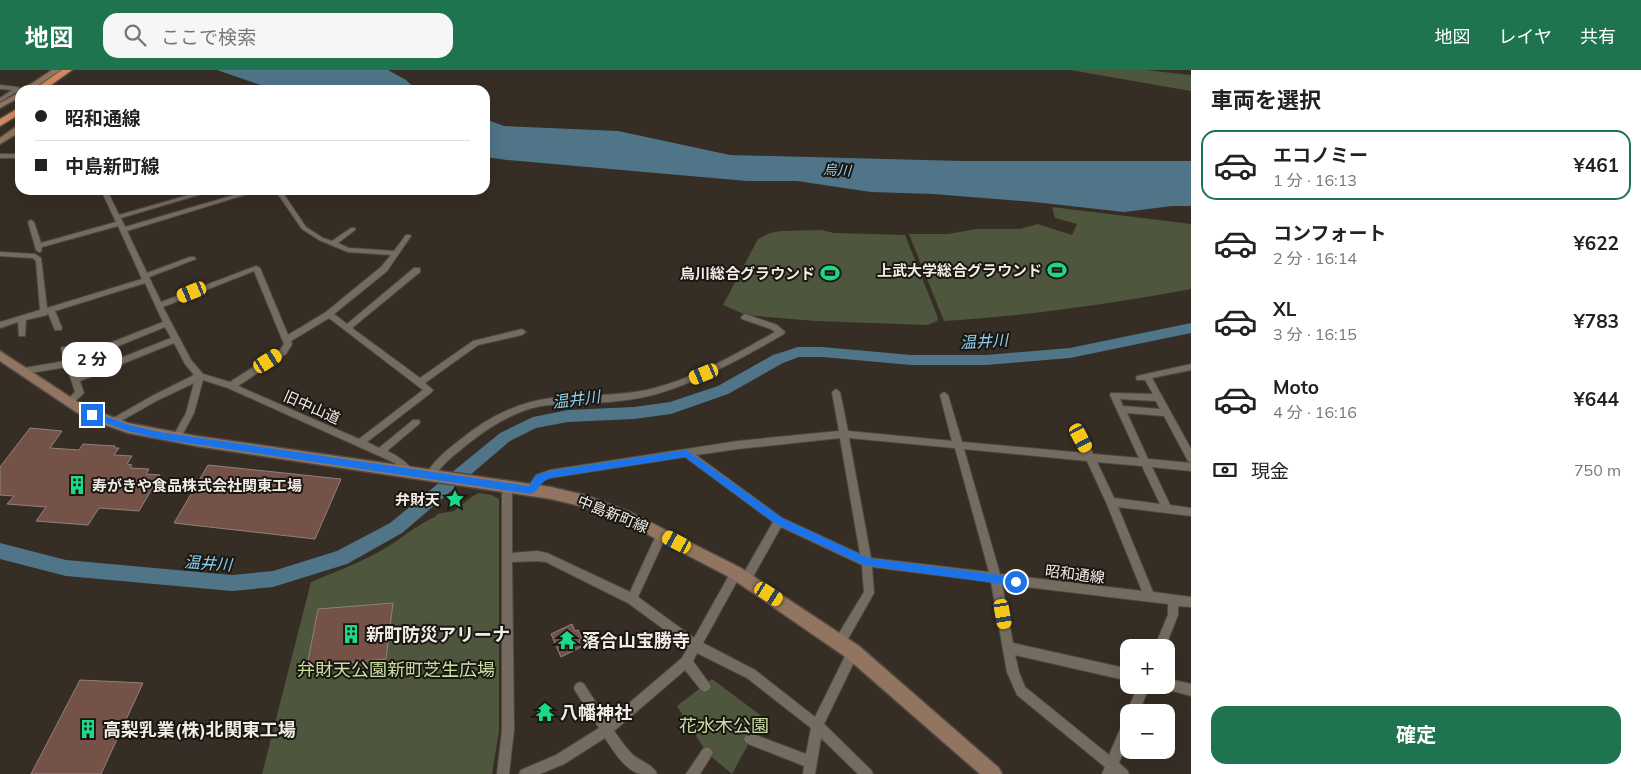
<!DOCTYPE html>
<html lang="ja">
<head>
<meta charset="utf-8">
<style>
  body { margin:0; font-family:Mulish,"Noto Sans JP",sans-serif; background:#f6f6f6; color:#222; height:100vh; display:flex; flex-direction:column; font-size:19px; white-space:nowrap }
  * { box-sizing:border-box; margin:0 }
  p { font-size:16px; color:#767676 }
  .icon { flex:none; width:28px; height:28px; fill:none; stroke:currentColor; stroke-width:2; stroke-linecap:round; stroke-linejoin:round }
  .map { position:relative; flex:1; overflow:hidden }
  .side { display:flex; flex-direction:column; background:#fff; width:450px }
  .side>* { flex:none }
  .banner { position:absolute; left:15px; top:15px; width:475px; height:110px; border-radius:15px; box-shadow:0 5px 20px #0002; display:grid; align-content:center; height:110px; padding:0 20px; background:#fff }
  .fabs { position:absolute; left:1120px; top:569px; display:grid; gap:10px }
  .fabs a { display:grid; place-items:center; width:55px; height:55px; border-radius:10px; background:#fff; box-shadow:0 5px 20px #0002; font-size:25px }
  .end { position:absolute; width:22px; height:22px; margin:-11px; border:6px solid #1a73e8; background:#fff; box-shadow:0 0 0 2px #fff }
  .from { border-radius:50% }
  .bubble { position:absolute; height:35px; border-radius:15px; background:#fff; box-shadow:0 5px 20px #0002; font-size:16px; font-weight:700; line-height:35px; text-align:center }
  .car { position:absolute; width:15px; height:30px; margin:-15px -8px; border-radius:6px; box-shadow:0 0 4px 1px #0007; background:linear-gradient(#f5c518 24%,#345 0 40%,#f5c518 0 76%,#345 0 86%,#f5c518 0) }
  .banner b { display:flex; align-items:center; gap:18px; height:48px; font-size:19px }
  .banner b+b { border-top:1px solid #e0e0e0 }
  .banner i { width:12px; height:12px; background:#222 }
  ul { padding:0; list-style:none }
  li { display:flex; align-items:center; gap:15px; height:70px; margin:0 10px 8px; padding:0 10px; border:2px solid transparent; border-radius:15px }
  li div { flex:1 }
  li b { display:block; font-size:19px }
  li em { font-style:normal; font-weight:700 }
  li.selected { border-color:#1f7450 }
  li>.icon { width:45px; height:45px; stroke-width:1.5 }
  h2 { padding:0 20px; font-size:22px; line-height:60px }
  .pay { display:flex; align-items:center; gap:12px; height:55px; padding:0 20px; font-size:19px }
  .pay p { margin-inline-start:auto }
  .action { display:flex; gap:10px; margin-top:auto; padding:10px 20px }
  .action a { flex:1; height:58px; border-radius:15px; background:#1f7450; color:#fff; font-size:20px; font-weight:700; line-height:58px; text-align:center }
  header { display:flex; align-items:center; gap:30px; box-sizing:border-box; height:70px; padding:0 25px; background:#1f7450; color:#fff }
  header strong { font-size:24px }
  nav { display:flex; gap:28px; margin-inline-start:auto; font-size:18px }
  .search { width:350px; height:45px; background:#f6f6f6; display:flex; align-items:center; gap:12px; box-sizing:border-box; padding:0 18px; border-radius:15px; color:#767676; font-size:19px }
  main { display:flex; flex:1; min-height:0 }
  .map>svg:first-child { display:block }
  .green { fill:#4e563e }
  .water { fill:#507588 }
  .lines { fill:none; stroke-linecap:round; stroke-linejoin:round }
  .river { fill:#507588; fill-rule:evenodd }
  .building { fill:#755248; stroke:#90817d }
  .street-casing { stroke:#504941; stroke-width:2 }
  .secondary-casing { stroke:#504941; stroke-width:3 }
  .highway-casing { stroke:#504941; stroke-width:3 }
  .street { fill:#756c61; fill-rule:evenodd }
  .secondary { fill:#927560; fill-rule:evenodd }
  .highway { fill:#d5895f; fill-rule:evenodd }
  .route { fill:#1a73e8 }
  .labels { text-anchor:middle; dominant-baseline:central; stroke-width:4; stroke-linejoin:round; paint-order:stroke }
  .far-water-label { font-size:14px; font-style:italic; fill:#8ecff1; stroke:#1a1712 }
  .poi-label { font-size:15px; font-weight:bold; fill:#f2ece6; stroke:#1a1712; text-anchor:end }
  .street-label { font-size:15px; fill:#f2ece6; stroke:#1a1712 }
  .water-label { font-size:16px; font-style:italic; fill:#8ecff1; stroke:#1a1712 }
  .near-poi-label { font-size:18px; font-weight:bold; fill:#f2ece6; stroke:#1a1712; text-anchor:start }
  .near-park-label { font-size:18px; fill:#cadea2; stroke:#1a1712 }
</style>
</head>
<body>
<header>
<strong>地図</strong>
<div class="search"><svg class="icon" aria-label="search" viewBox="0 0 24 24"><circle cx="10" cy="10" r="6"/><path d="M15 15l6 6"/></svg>ここで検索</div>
<nav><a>地図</a><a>レイヤ</a><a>共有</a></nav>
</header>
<main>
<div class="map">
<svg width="1191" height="704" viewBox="0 0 1191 704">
  <rect width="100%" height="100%" fill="#362e24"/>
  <path class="green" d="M1070 0H1145L1191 5V21Z
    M1052 137 1191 154V219C1109 234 1027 246 944 251L909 164H948L976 159H1020L1038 154 1072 165 1077 154 1055 148Z
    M821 160 834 163 905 165 938 248 937 251 928 255 815 251 746 245 723 235 758 169 770 163 781 161Z
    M479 423 492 425 499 429V661L492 704H262L311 512C335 502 359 493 382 480 400 470 416 455 435 447L437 444 454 441 473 426Z
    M712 609 763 647 732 704 707 683 677 636Z"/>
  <path class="water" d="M217 0H388L406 10 417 20H275Z
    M485 49 504 56 618 61 730 85 962 91H1191V136H1172L1124 142 1034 132 933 124 871 122 797 111H747L507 90 485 87Z"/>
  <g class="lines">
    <path class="river" d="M1191 253V263L1070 288 986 295H911L822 287H799L783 293 728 324 671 344 634 349 568 352 536 358 510 371 402 463 347 494 273 517 232 521 66 506 0 489V473L66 490 232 505 273 501 337 481 390 453 500 363 533 347 568 340 634 337 670 332 718 316 773 285 798 277H822L911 285H986L1070 278Z"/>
  </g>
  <path class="building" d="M30 358 62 361 50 378 79 380 83 374 115 376V378H119L114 385 132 386 127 394 132 395 130 398 149 399 146 404 160 405 139 441 99 438 88 455 36 451 46 437 7 434 14 426 0 425V397Z
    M208 395 341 409 315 469 174 453Z
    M393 533 386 589 307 596 318 539Z
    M572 554 575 561 578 560 582 569 579 571 581 577 561 587 551 564Z
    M80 610 143 613 101 704H31Z
    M547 633 551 642 541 648 536 638Z"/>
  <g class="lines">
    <g class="street-casing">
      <path id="street" d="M0 15 17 17 25 20 18 21 0 32V28L12 20 0 19Z
        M0 84H20V88H0Z
        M101 120H107L119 145 206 120 212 121 121 148 125 157 251 120H261L127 161 147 203 190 187H194L196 189 149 207 161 232 256 196 260 198 288 265 326 242 381 197 391 185 348 182 319 170 302 159 275 120H281L306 157 323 168 332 171 351 158H355V160L338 173 349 178 394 181 406 165H410L411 166 387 201 334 244 347 254 414 198H420V202L352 258 420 308 473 271 522 259 526 262 522 265 478 275 425 313 433 320 432 322 367 372 379 378 413 350H419L420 352 419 354 387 381C398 386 406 391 413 401L411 404C404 406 399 398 395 393L228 318 203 310 194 343 179 371H173L172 368 186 343 194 313 158 330 114 355H108L107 353 108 351 152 326 194 305 185 294 174 273 80 311 84 323 72 334 69 335 65 332 75 322 67 297 24 304 20 301 24 298 65 291 61 279 62 277H68L72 288 163 252 145 213 55 241 62 258 61 260H55L48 243 47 245 26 250 25 266H19L18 252 0 258V252L40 240 36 191 33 188 0 186V182L35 184 41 188 47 238 142 209 118 156 42 177 41 182H39L36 180 28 152 29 151 31 150 34 152 41 173 116 152ZM254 201 284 274 280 280 230 312 203 304 191 290 163 237ZM329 248 423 320 359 369 238 316 286 284 292 274 291 271ZM165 257 171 268 78 305 74 294Z
        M745 244 777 255 785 262 784 264C742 288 700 312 653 325 633 330 613 332 592 333 572 334 551 333 532 338 508 345 488 358 469 373 457 383 441 394 434 408L431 409 428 408 426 405C434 390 447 380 460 370 487 348 517 332 552 328 586 324 617 327 651 319 695 308 736 284 775 262L771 259 742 249 741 247Z
        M1191 294V300L1152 308 1191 379V392L1188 391 1164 346 1127 343 1148 389 1191 393V401L1152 397 1170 435 1191 438V446L1118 437 1153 522 1191 527V537L1178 536V545L1165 578H1154L1168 545V534L1002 514 1013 573 1129 599V611L1015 585 1019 602 1025 617 1109 685 1125 648 1129 646V668L1119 693 1127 700 1129 704H1102L1105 697 1017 625 1007 602 991 512 872 497 874 523 844 576 840 578 836 576 834 572 836 568 864 522 862 495 781 457 750 512 746 514 742 512 741 509 742 506 773 452 685 387 550 408C548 409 544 409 542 411 536 416 538 425 528 423L526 420 536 405 550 400 738 371 839 361 832 322 836 319 840 322 848 361 952 371 940 325 944 322 948 325 962 372 1084 383 1077 367 1078 364H1084L1093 384 1139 388 1110 325 1111 323 1153 324 1145 310H1137L1136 308 1137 306ZM1120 329 1156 331 1160 339 1123 336ZM840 368 860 484 782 448 696 385 738 379ZM849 368 955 378 989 502 871 488ZM964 379 1087 391 1106 432 1142 521 1000 504ZM1097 392 1142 396 1160 434 1114 428Z
        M507 412 510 413 512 416V483L537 481 547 483 630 522 658 461 662 460 666 461 667 464 638 527 694 568 732 500 736 498 740 500 741 503 740 506 703 573 755 600 815 647 849 578 853 576 857 578 859 582 857 586 824 654 871 700 873 704H858L821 668 815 704H803L804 696 746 673 744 669 746 665 750 663 806 684 811 658 747 608 697 583 693 591 711 616 709 620 705 622 701 620 685 600 614 661C620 669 625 677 632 684 639 691 653 694 657 704 652 704 646 704 641 704 625 701 613 680 605 668L564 694 540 704H519L521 700 556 685 599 658 576 622 574 618 576 614 580 612 584 614 608 651 682 588 688 577 628 533 546 492 537 491 512 492 514 660 509 704H497L502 660V416L504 413Z
        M1166 608 1191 614V626L1162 618 1161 615H1166Z
        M1138 615H1150L1139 642H1129V646L1127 642Z
        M707 677 711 679 713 683 700 704H686L703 679Z"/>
    </g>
    <g class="secondary-casing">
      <path id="secondary" d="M52 0H61L31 20H22Z
        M20 22V27L0 38V33Z
        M17 56H20V62L0 74V68Z
        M0 281 84 336 128 353 196 366 551 417 585 425 630 442 741 498 859 576 999 698 1002 704H980L847 588 731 508 620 450 584 437 551 429 196 376 128 363 97 352 76 342 0 291Z"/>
    </g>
    <g class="highway-casing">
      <path id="highway" d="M62 0H72L44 20H33Z
        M20 37V44L0 56V49Z"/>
    </g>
    <use href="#street" class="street"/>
    <use href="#secondary" class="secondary"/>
    <use href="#highway" class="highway"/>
  </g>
  <path class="route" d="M92 341 129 355 160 362 529 416 536 405 550 401 686 380 782 448 868 488 1016 507 1020 512 1016 516 864 495 776 454 685 387 550 408C539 412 540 420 531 424L160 369 128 361 89 347 88 345Z"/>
  <defs>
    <g id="stadium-bare" transform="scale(1.5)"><path d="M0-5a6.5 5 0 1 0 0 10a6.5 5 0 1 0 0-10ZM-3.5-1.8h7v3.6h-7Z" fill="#1cd988" stroke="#1a1712" stroke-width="2.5" paint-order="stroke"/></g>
    <g id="building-bare" transform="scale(1.5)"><path d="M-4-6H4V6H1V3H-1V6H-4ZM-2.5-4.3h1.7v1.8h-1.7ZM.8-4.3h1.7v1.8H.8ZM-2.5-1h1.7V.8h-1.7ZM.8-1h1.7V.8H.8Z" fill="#1cd988" stroke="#1a1712" stroke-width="2.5" paint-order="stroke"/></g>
    <g id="sight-bare" transform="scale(1.5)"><path d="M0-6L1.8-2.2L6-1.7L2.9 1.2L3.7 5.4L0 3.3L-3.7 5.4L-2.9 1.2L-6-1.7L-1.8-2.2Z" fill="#1cd988" stroke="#1a1712" stroke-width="2.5" paint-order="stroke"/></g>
    <g id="temple-bare" transform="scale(1.5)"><path d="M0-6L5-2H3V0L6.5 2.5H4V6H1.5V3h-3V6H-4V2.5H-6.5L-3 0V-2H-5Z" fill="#1cd988" stroke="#1a1712" stroke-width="2.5" paint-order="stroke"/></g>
  </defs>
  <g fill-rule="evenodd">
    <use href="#stadium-bare" x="1057" y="200"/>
    <use href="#stadium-bare" x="830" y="203"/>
    <use href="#building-bare" x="77" y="415"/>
    <use href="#sight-bare" x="455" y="429"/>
    <use href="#building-bare" x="351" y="564"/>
    <use href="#temple-bare" x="567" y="570"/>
    <use href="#temple-bare" x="545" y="642"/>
    <use href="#building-bare" x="88" y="659"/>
  </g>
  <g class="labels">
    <g class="far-water-label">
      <text transform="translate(837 100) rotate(3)">烏川</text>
    </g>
    <g class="poi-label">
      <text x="1042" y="200">上武大学総合グラウンド</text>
      <text x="815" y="203">烏川総合グラウンド</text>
      <text x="92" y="415" text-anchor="start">寿がきや食品株式会社関東工場</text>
      <text x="440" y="429">弁財天</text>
    </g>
    <g class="street-label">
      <text transform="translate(312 337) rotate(24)">旧中山道</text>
      <text transform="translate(613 444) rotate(22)">中島新町線</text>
      <text transform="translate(1075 504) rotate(7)">昭和通線</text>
    </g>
    <g class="water-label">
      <text transform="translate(984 271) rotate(-3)">温井川</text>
      <text transform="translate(576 329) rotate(-7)">温井川</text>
      <text transform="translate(208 493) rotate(4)">温井川</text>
    </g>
    <g class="near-poi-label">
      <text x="366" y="564">新町防災アリーナ</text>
      <text x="582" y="570">落合山宝勝寺</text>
      <text x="560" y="642">八幡神社</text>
      <text x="103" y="659">高梨乳業(株)北関東工場</text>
    </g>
    <g class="near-park-label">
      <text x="396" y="599">弁財天公園新町芝生広場</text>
      <text x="724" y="655">花水木公園</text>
    </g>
  </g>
</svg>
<div class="fabs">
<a>+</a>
<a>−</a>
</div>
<i class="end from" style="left:1016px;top:512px"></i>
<i class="end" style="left:92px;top:345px"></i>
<div class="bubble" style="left:62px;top:272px;width:60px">2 分</div>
<i class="car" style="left:192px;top:222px;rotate:248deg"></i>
<i class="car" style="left:268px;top:291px;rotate:57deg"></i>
<i class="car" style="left:704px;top:304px;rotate:248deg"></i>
<i class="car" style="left:1081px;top:368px;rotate:152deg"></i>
<i class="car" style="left:677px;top:472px;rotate:298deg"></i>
<i class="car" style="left:769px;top:524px;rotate:123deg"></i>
<i class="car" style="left:1003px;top:544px;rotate:170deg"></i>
<div class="banner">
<b><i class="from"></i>昭和通線</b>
<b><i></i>中島新町線</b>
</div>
</div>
<section class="side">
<h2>車両を選択</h2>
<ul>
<li class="selected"><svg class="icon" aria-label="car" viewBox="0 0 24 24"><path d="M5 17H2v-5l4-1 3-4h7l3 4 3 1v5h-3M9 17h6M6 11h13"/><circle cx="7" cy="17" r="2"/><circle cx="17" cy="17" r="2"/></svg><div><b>エコノミー</b><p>1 分 · 16:13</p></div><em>¥461</em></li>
<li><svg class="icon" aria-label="car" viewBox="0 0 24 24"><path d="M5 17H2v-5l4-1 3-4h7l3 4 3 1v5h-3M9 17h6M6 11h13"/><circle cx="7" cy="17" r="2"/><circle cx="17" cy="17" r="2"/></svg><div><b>コンフォート</b><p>2 分 · 16:14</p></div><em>¥622</em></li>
<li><svg class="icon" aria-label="car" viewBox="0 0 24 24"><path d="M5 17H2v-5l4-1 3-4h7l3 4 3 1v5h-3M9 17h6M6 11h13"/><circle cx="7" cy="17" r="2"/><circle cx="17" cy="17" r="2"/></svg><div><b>XL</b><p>3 分 · 16:15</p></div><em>¥783</em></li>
<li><svg class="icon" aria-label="car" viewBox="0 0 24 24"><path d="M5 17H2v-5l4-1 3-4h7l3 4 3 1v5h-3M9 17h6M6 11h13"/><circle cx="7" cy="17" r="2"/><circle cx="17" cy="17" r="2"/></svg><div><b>Moto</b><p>4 分 · 16:16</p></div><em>¥644</em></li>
</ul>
<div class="pay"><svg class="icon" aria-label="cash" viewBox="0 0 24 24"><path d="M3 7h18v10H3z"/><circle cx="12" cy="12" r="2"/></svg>現金<p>750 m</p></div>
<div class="action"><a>確定</a></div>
</section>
</main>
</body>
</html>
